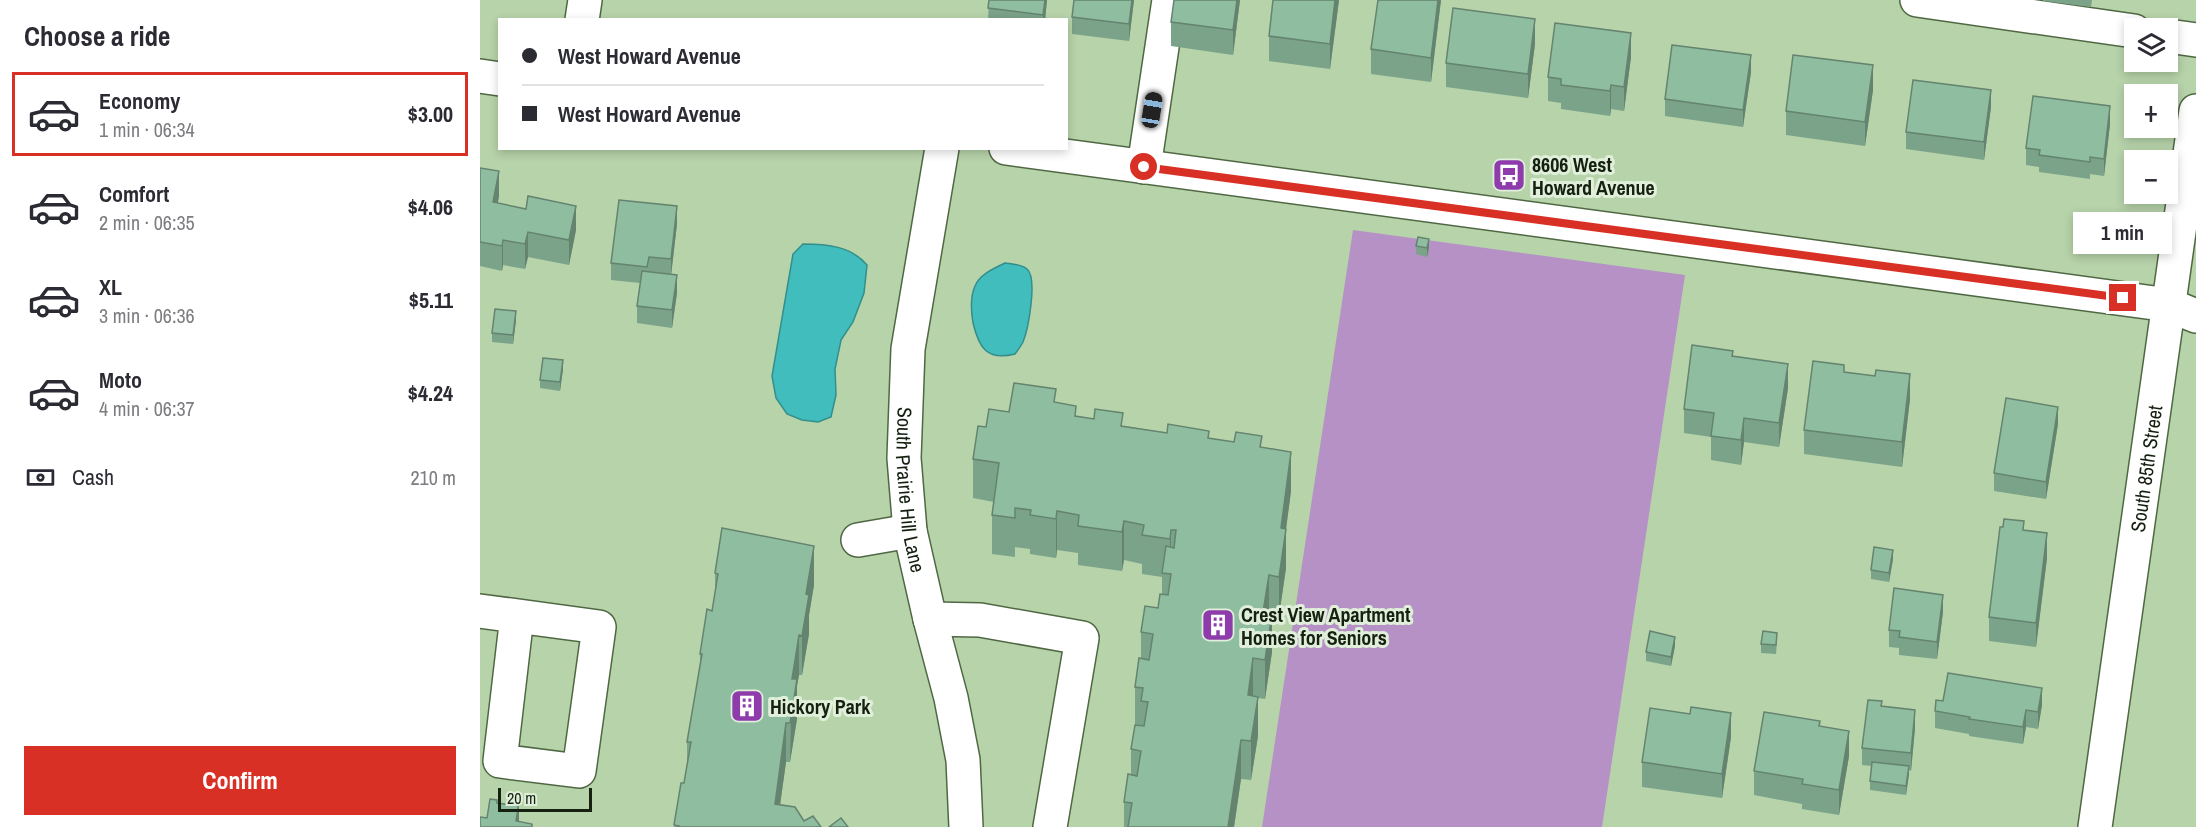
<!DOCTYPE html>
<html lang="en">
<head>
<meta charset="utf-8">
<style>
  body { margin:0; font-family:"Archivo Narrow",sans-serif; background:#f2f2f3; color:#2b2b33; height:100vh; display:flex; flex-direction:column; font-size:22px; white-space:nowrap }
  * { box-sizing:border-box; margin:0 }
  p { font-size:20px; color:#7c7c81 }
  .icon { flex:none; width:33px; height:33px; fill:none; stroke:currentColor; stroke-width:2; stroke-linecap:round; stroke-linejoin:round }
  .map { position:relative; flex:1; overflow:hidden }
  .drawer { display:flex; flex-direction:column; background:#fff; width:480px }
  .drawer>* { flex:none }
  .hud { position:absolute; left:18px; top:18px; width:570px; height:132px; border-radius:0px; box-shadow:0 3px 9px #0003; display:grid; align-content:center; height:132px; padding:0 24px; background:#fff }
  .fabs { position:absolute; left:1644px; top:18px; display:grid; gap:12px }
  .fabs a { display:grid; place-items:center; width:54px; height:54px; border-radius:0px; background:#fff; box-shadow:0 3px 9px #0003; font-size:30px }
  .scale { position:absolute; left:18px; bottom:15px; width:94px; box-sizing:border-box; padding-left:6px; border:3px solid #152011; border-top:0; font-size:16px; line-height:21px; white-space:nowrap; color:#152011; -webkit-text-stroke:4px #e0efda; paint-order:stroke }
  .end { position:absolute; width:27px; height:27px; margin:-14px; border:8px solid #d93025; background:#fff; box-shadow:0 0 0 3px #fff }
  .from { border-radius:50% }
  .bubble { position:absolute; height:42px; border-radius:0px; background:#fff; box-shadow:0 3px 9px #0003; font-size:20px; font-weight:700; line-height:42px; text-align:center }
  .car { position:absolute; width:18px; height:36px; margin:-18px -9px; border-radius:8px; box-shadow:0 0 4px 2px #0007; background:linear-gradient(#222 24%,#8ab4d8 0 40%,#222 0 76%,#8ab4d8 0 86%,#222 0) }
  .hud b { display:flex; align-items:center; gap:21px; height:57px; font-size:22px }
  .hud b+b { border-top:2px solid #e1e1e2 }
  .hud i { width:15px; height:15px; background:#2b2b33 }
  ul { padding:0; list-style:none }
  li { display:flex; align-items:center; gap:18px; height:84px; margin:0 12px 9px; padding:0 12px; border:3px solid transparent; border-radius:0px }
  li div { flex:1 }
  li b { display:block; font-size:22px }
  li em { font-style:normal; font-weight:700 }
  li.selected { border-color:#d93025 }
  li>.icon { width:54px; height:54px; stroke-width:1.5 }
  h2 { padding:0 24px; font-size:27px; line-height:72px }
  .pay { display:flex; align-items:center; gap:15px; height:66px; padding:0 24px; font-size:22px }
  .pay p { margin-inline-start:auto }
  .primary-button { display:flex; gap:12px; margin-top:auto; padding:12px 24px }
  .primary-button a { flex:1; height:69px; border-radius:0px; background:#d93025; color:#fff; font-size:24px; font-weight:700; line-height:69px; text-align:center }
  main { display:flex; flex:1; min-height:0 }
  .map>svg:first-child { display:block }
  .green { fill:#b691c5 }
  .water { fill:#41bdbe; stroke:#348e8a; stroke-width:1.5 }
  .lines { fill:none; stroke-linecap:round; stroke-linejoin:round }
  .minor-casing { stroke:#4f6843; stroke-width:36 }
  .minor { stroke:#fff; stroke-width:33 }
  .wall { fill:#7ba389 }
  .shaded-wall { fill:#64846f }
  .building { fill:#8fbd9f; stroke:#64846f; stroke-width:1.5 }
  .route { stroke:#d93025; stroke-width:8 }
  .labels { text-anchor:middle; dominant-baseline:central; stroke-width:6; stroke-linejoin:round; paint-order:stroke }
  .poi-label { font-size:20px; font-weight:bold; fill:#152011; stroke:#e0efda; text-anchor:start }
  .street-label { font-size:20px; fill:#152011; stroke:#e0efda }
</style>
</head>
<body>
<main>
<section class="drawer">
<h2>Choose a ride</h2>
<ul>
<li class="selected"><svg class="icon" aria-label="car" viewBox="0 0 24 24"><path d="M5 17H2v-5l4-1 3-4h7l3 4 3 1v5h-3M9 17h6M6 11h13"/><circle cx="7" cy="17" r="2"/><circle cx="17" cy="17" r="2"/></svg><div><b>Economy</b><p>1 min · 06:34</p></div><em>$3.00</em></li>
<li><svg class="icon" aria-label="car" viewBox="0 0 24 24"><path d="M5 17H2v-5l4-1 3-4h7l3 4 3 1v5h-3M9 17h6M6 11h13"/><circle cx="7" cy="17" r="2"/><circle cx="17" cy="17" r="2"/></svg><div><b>Comfort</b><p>2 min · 06:35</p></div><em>$4.06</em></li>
<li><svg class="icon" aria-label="car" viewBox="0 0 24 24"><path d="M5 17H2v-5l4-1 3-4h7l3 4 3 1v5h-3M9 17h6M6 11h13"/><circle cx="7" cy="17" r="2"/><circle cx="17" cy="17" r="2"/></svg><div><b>XL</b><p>3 min · 06:36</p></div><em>$5.11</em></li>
<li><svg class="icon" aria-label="car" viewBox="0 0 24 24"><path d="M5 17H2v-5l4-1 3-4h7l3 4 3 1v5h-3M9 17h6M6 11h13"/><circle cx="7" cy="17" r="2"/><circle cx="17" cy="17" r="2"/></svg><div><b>Moto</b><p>4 min · 06:37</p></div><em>$4.24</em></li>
</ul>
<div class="pay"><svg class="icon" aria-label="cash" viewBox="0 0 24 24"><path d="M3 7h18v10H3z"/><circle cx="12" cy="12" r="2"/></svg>Cash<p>210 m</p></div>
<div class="primary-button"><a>Confirm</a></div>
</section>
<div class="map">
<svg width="1716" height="827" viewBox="0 0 1716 827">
  <rect width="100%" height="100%" fill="#b7d3aa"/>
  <path class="green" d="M873 230 1205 275 1122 827H782Z"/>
  <path class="water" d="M323 244C347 244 371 246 387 265L384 293 373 322 361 340 355 369 356 395 351 417 338 422 322 420 307 414 296 398 292 376 313 254Z
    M525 263C532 264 541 264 547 269 558 278 548 330 543 342 541 346 538 350 535 354 507 361 499 348 493 323 491 311 490 297 495 286 500 274 515 268 525 263Z"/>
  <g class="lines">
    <g class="minor-casing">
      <g id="minor">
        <path d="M1437 0 1654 31"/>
        <path d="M102 20 105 0"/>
        <path d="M1688 36 1716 40"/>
        <path d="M0 76 20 79"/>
        <path id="s1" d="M462 148 428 349 424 458 430 531 450 619 471 698 483 760 486 827"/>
        <path d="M526 148 1689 305 1716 316"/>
        <path d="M664 167 689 0"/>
        <path d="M378 540 430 531"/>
        <path d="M0 611 119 627 99 771 20 761 37 616"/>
        <path d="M450 619 500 620 602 638 570 827"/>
        <path id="s2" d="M1615 827 1716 111"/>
      </g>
    </g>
    <use href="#minor" class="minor"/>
  </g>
  <path class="wall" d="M509 0H567L565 20H508Z
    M594 0H654L649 41 592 34V17Z
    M694 0H760L753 55 691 46V22Z
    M793 0H859L850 69 789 61V36Z
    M898 0H961L951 82 891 74V49Z
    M1563 0H1612L1611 7 1563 1Z
    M1055 44 1048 98 966 87V63Z
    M1151 57 1144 111 1131 109 1130 116 1081 109V103L1068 101V77Z
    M1271 72 1263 127 1185 116V99Z
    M1393 90 1385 146 1306 135V111Z
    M1511 107 1504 160 1426 149V132Z
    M1630 124 1624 176 1610 174V179L1559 172V167L1546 165V148Z
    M0 168 19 196 18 203 96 230 89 265 48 257 45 269 23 265 22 271 0 266Z
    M197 224 191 275 197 293 192 328 157 323V306L160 283 131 280V263Z
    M936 246 949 248 947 257 936 254Z
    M36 320 33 344 12 342V333Z
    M1253 356 1308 388 1299 447 1264 442 1261 465 1231 460V437L1204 433V409Z
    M83 369 80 391 60 388V380Z
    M1430 399 1422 467 1324 454V430Z
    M576 402 596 416 643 426 782 447 811 491 806 529V568L799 616 792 615V652L785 699 778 698V736L771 780 761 779 754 827H644V802L651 775V749L655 725V687L661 659V632L678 608 682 594V577L662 574V564L644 560 642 571 598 565V553L577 550 576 558 550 554V549L535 547V557L512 554V515L514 502 493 498V459L506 427 529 412Z
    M1578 424 1566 499 1514 491V473Z
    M1544 530 1567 558 1556 647 1509 641V617Z
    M1413 559 1409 582 1391 579V570Z
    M235 573 334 585 329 615V634L322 675H319L317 686V719L310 762H306L300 805 324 821 341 827H194L201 783H204L207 767V742L220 667V654L232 611 235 597Z
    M1463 612 1457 659 1419 655V648L1409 647V630Z
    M1297 642 1296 654 1281 653V644Z
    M1195 646 1191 666 1166 661V652Z
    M1463 701 1562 705 1558 729 1546 727 1543 744 1489 736V734L1455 728V711Z
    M1402 706 1435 728 1431 771 1429 770 1426 795 1390 790V781L1392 766 1382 765V748Z
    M1210 714 1251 737 1242 798 1162 787V762Z
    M1340 726 1369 756 1359 815 1322 809V804L1274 795V771Z"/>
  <path class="shaded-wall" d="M565 0H567L565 20H563Z
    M652 0H654L649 41V24Z
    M757 0H760L753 55V30Z
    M855 0H859L850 69V44Z
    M958 0H961L951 82V58Z
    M1055 19V44L1048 98V74Z
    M1151 33V57L1144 111V87Z
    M1271 55V72L1263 127V110Z
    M1393 65V90L1385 146V122Z
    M1131 85V109L1130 116V91Z
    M1511 90V107L1504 160V142Z
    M1630 106V124L1624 176V159Z
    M19 171V196L13 226V202Z
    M96 206V230L89 265V240Z
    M197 206V224L191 276V259Z
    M48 232V257L45 269V244Z
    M949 239V248L947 257V248Z
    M23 240V265L22 271V246Z
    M197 275V293L192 328V310Z
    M36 311V320L33 344V335Z
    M83 360V369L80 391V382Z
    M1308 364V388L1299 447V423Z
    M1430 374V399L1422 467V442Z
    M1578 407V424L1566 499V482Z
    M1264 418V442L1261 465V440Z
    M811 452V491L801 567V528Z
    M577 511V550L576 558V519Z
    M644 521V560L642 571V532Z
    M806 529V568L799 616V577Z
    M691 530V569L690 574V539Z
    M1567 533V558L1556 647V623Z
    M334 546V585L329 615V634L322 675V636L326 594Z
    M1413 550V559L1409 582V573Z
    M789 575V614L783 612Z
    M1463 595V612L1457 659V642Z
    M792 613V652L785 699V660Z
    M319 635V675L317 686V719L310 762 312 679Z
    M1195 637V646L1191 666V657Z
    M773 658V697L768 695Z
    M1562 688V705L1558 729V712Z
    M778 697V736L771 780V741Z
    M1435 710V728L1431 771V753Z
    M1546 710V727L1543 744V727Z
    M1251 713V737L1242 798V774Z
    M306 723V762L297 827 295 804Z
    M1369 731V756L1359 815V790Z
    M761 740V779L754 827H748Z
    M1429 766V775L1426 795V786Z
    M39 802V827L36 821Z"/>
  <path class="building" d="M509 0H565L563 15 508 8Z
    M594 0H652L649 24 592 17Z
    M694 0H757L753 30 691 22Z
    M793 0H855L850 44 789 36Z
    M898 0H958L951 58 891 49Z
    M973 8 1055 19 1048 74 966 63Z
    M1075 23 1151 33 1144 87 1131 85 1130 91 1081 85V79L1068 77Z
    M1192 45 1271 55 1263 110 1185 99Z
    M1313 55 1393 65 1385 122 1306 111Z
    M1433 80 1511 90 1504 142 1426 132Z
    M1553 96 1630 106 1624 159 1610 157V162L1559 155 1560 150 1546 148Z
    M0 168 19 171 13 202 46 209 48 196 96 206 89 240 48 232 45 244 23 240 22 246 0 242Z
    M139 200 197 206 191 259 169 257 167 267 131 263Z
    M938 237 949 239 947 248 936 246Z
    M162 271 197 275 192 310 157 306Z
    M15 309 36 311 33 335 12 333Z
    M1212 345 1253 351 1252 356 1308 364 1299 423 1264 418 1261 440 1231 436 1234 413 1204 409Z
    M63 358 83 360 80 382 60 380Z
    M1333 361 1364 365V372L1395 376 1396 370 1430 374 1422 442 1324 430Z
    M534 383 576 389 574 402 596 406 595 416 614 419 615 409 643 413 641 426 687 433 688 424 729 431 728 438 754 442 756 432 782 436 780 447 811 452 801 528 806 529 799 577 789 575 783 612 792 613 785 660 773 658 768 695 778 697 771 741 761 740 748 827H648L652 803 644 802 648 774 657 776 661 751 651 749 655 725 664 726 668 702 661 701 663 688 655 687 659 658 669 660 673 634 661 632 665 606 678 608 680 594 688 595 691 574 682 573 686 546 694 548 696 530H691L690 539 662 535 664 525 644 521 642 532 598 526 599 515 577 511 576 519 550 515 551 510 535 508V518L512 515 519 463 493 459 498 426 506 427 509 409 529 412Z
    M1526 398 1578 407 1566 482 1514 473Z
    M1524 519 1544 521 1543 530 1567 533 1556 623 1509 617 1520 527H1523Z
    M242 528 334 546 326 594 329 595 322 636 319 635 312 679H317L310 723H306L295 804 315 807 324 821 333 816 341 827H198L199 826 194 825 201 783H204L211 742H207L222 654H220L227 609 232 611 238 574 235 573Z
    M1394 547 1413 550 1409 573 1391 570Z
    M1414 588 1463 595 1457 642 1419 637 1420 631 1409 630Z
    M1170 631 1195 637 1191 657 1166 652Z
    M1283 631 1297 633 1296 645 1281 644Z
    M1468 673 1562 688 1558 712 1546 710 1543 727 1489 719 1490 717 1455 711 1456 700 1463 701Z
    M1388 700 1402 701 1401 706 1435 710 1431 753 1382 748Z
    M1211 707 1251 713 1242 774 1162 762 1170 708 1210 714Z
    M1284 712 1340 721 1339 726 1369 731 1359 790 1322 784 1323 779 1274 771Z
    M1392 762 1429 766 1426 786 1390 781Z
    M10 799 17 800V803L31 805 32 802H39L36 821 52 824V827H0V817L7 818Z
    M361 818 368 827H349Z"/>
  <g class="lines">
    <path class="route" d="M664 167 1643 298"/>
  </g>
  <defs>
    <g id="bus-square" transform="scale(1.725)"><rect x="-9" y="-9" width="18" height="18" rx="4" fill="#8e3cab" stroke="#e0efda"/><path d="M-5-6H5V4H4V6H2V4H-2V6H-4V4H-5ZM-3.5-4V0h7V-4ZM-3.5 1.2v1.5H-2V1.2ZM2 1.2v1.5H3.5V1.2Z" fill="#fff"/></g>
    <g id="building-square" transform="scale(1.725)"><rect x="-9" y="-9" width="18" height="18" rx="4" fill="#8e3cab" stroke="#e0efda"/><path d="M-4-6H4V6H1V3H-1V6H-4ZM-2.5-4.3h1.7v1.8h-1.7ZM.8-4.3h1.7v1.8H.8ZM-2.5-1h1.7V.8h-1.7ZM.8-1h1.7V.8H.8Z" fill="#fff"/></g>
  </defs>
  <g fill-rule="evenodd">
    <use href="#bus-square" x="1029" y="175"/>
    <use href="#building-square" x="738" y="625"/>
    <use href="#building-square" x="267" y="706"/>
  </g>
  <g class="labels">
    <g class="poi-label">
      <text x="1052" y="164">8606 West<tspan x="1052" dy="23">Howard Avenue</tspan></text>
      <text x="761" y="614">Crest View Apartment<tspan x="761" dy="23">Homes for Seniors</tspan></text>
      <text x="290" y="706">Hickory Park</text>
    </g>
    <g class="street-label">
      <text stroke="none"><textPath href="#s2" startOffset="362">South 85th Street</textPath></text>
      <text stroke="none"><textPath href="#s1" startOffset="345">South Prairie Hill Lane</textPath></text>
    </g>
  </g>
</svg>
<div class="fabs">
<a><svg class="icon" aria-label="layers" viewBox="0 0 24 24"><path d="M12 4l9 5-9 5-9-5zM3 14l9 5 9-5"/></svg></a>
<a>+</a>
<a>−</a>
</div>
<div class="scale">20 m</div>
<i class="end from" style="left:664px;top:167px"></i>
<i class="end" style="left:1643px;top:298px"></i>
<div class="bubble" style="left:1593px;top:212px;width:99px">1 min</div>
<i class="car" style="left:672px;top:110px;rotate:9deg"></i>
<div class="hud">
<b><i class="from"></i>West Howard Avenue</b>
<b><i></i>West Howard Avenue</b>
</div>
</div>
</main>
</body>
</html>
